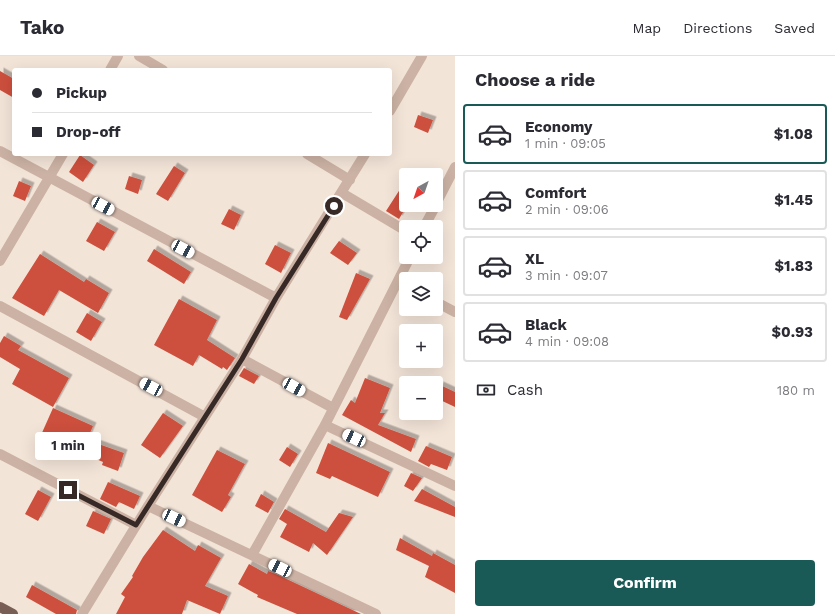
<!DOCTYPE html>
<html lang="en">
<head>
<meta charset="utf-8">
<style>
  body { margin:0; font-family:"Work Sans",sans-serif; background:#f7f7f7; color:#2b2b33; height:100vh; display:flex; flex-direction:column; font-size:15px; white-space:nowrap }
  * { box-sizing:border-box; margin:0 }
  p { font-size:13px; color:#7c7c81 }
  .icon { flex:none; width:22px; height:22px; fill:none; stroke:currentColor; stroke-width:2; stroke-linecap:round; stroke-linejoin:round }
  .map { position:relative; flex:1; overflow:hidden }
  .panel { display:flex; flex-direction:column; background:#fff; width:380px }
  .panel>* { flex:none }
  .hud { position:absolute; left:12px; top:12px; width:380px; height:88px; border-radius:4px; box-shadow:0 4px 16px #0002; display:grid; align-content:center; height:88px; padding:0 20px; background:#fff }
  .needle { width:26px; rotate:220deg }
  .buttons { position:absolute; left:399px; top:112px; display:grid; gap:8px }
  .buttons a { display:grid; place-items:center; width:44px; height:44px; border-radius:4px; background:#fff; box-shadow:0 4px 16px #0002; font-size:20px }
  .end { position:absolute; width:18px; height:18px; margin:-9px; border:5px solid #362926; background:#fff; box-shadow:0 0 0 2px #fff }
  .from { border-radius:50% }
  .bubble { position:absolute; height:28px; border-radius:4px; background:#fff; box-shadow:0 4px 16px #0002; font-size:13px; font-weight:700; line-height:28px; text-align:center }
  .car { position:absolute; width:12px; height:24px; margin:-12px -6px; border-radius:5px; box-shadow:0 0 3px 1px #0007; background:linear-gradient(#fff 24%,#345 0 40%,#fff 0 76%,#345 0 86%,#fff 0) }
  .hud b { display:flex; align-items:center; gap:14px; height:38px; font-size:15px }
  .hud b+b { border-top:1px solid #e1e1e2 }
  .hud i { width:10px; height:10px; background:#2b2b33 }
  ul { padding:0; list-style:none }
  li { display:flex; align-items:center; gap:12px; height:60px; margin:0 8px 6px; padding:0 12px; border:2px solid #e1e1e2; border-radius:4px }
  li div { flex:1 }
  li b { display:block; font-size:15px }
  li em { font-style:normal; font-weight:700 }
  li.selected { border-color:#195a57 }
  li>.icon { width:36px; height:36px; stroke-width:1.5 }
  h2 { padding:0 20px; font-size:18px; line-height:48px }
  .pay { display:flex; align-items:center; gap:10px; height:44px; padding:0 20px; font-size:15px }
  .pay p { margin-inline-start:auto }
  .button { display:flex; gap:8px; margin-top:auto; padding:8px 20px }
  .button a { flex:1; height:46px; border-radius:4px; background:#195a57; color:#fff; font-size:16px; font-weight:700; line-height:46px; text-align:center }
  header { display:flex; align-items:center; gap:24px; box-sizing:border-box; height:56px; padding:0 20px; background:#fff; border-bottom:1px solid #e1e1e2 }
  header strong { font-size:19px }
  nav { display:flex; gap:22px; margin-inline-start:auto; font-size:14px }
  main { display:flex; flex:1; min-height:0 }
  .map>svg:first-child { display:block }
  .building { fill:#cd503c; filter:url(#shadow) }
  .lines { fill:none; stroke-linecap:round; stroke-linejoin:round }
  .minor { stroke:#cbb2a4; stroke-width:10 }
  .major { stroke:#795e56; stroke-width:10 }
  .route { stroke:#362926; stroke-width:5 }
</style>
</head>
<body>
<header>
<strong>Tako</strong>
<nav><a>Map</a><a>Directions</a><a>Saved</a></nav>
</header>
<main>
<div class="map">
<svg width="455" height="558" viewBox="0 0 455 558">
  <defs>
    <filter id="shadow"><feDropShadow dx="3.5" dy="-3.5" stdDeviation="0" flood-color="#0004"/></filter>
  </defs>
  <rect width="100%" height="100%" fill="#f3e4d8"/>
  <path class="building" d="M0 15 14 23V42L0 34Z
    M418 59 433 64 428 77 414 71Z
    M80 99 94 109 83 126 69 116Z
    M174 110 185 117 168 145 156 138Z
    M129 120 142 124 138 138 125 133Z
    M406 124V151L399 163 386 155Z
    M19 125 31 130 25 145 13 140Z
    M229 153 241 159 234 174 221 168Z
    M97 166 115 176 104 195 86 185Z
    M339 185 357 197 348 209 330 197Z
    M275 189 291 197 281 217 265 208Z
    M154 193 191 216 184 228 147 205Z
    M40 198 84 226 86 223 109 237 98 257 59 234 44 260 12 242Z
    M356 217 370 223 347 264 339 261Z
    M179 243 217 264 207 284 235 302 227 314 223 311 222 313 199 299 193 310 154 289Z
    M87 257 102 266 91 285 76 276Z
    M4 280 21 290 18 294 69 322 53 351 12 328 20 313 0 301V287Z
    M244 312 259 320 254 328 239 320Z
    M365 322 390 332 380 357H385L378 369 416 383 411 396 342 359 351 344 355 347Z
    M440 329 455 336V351L436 342Z
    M53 352 93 370 87 384 124 397 118 415 102 409 103 406 41 379Z
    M163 357 183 370 160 402 141 389Z
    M328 387 390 416 378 441 332 420 330 423 316 417Z
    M426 390 452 401 447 414 431 408 429 411 418 405Z
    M287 391 298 398 290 411 279 404Z
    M217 394 245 408 228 439 231 441 222 456 192 439Z
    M411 417 422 422 413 435 404 430Z
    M108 426 140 440 134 453 119 446 116 451 100 443Z
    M422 433 455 451V461L414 445Z
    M38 434 51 441 38 465 25 458Z
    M261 438 274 446 268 457 255 450Z
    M285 453 326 476 339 457 353 461 327 499 313 487 309 496 280 481 287 468 279 463Z
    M93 455 111 463 104 478 86 470Z
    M163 474 195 495 198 489 221 502 205 530 228 540 220 558 187 544 182 558H116L125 541 121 538 133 521 132 520 143 501Z
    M400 482 432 500 433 497 455 509V537L425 521 429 510 396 494Z
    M249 508 267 518 268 515 278 519 361 558H297L257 541 258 539 238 528Z
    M32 529 77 554 76 558H56L26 541Z"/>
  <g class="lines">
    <path class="minor" d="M139 0 163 14
      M110 14 118 0
      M390 55 422 0
      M0 95 276 242
      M307 98 350 124
      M342 137 406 175
      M436 148 455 111
      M424 171 436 149
      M0 205 63 98
      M436 246 455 256
      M0 250 205 361
      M242 303 333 352
      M325 369 455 430
      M0 398 136 469
      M148 450 376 558
      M252 499 325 369 410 201
      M82 558 148 450 242 303 276 242 365 98"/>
    <path class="major" d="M0 551 13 558"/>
  </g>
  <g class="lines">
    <path class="route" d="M68 434 136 469 242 303 276 242 334 150"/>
  </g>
</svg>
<div class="buttons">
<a><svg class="needle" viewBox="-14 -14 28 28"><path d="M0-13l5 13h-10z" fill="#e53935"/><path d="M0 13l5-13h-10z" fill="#7c7c81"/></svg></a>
<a><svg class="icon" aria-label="locate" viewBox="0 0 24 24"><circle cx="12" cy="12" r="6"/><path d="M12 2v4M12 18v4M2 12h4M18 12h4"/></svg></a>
<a><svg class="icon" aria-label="layers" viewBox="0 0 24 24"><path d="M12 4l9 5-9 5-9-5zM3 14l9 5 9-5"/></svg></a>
<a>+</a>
<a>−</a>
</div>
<i class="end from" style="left:334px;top:150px"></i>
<i class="end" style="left:68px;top:434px"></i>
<div class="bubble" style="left:35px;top:376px;width:66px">1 min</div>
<i class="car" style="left:103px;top:150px;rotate:118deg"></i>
<i class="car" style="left:183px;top:193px;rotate:118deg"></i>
<i class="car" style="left:151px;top:331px;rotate:298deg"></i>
<i class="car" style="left:294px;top:331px;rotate:119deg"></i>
<i class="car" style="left:354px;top:382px;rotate:295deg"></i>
<i class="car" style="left:174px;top:462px;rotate:115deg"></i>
<i class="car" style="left:280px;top:512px;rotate:296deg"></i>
<div class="hud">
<b><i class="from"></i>Pickup</b>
<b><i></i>Drop-off</b>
</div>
</div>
<section class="panel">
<h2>Choose a ride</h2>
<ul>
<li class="selected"><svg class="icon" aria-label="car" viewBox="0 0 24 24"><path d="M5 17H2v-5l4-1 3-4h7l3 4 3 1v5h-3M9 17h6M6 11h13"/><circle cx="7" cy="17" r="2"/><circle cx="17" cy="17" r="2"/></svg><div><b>Economy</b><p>1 min · 09:05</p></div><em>$1.08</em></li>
<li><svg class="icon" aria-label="car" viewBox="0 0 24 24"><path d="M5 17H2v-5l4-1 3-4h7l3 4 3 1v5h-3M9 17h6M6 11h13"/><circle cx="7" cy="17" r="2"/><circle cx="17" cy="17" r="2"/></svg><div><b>Comfort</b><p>2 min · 09:06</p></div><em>$1.45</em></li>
<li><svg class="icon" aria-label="car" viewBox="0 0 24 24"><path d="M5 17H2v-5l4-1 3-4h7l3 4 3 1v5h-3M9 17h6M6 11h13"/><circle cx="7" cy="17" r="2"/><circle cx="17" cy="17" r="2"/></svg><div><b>XL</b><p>3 min · 09:07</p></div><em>$1.83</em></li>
<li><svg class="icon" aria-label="car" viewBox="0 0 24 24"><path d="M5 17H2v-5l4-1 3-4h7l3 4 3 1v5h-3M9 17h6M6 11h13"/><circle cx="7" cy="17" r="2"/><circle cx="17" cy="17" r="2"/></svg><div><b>Black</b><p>4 min · 09:08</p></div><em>$0.93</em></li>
</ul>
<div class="pay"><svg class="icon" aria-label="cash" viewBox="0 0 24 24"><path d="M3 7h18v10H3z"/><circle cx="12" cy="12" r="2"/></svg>Cash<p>180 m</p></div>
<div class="button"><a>Confirm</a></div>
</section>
</main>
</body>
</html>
